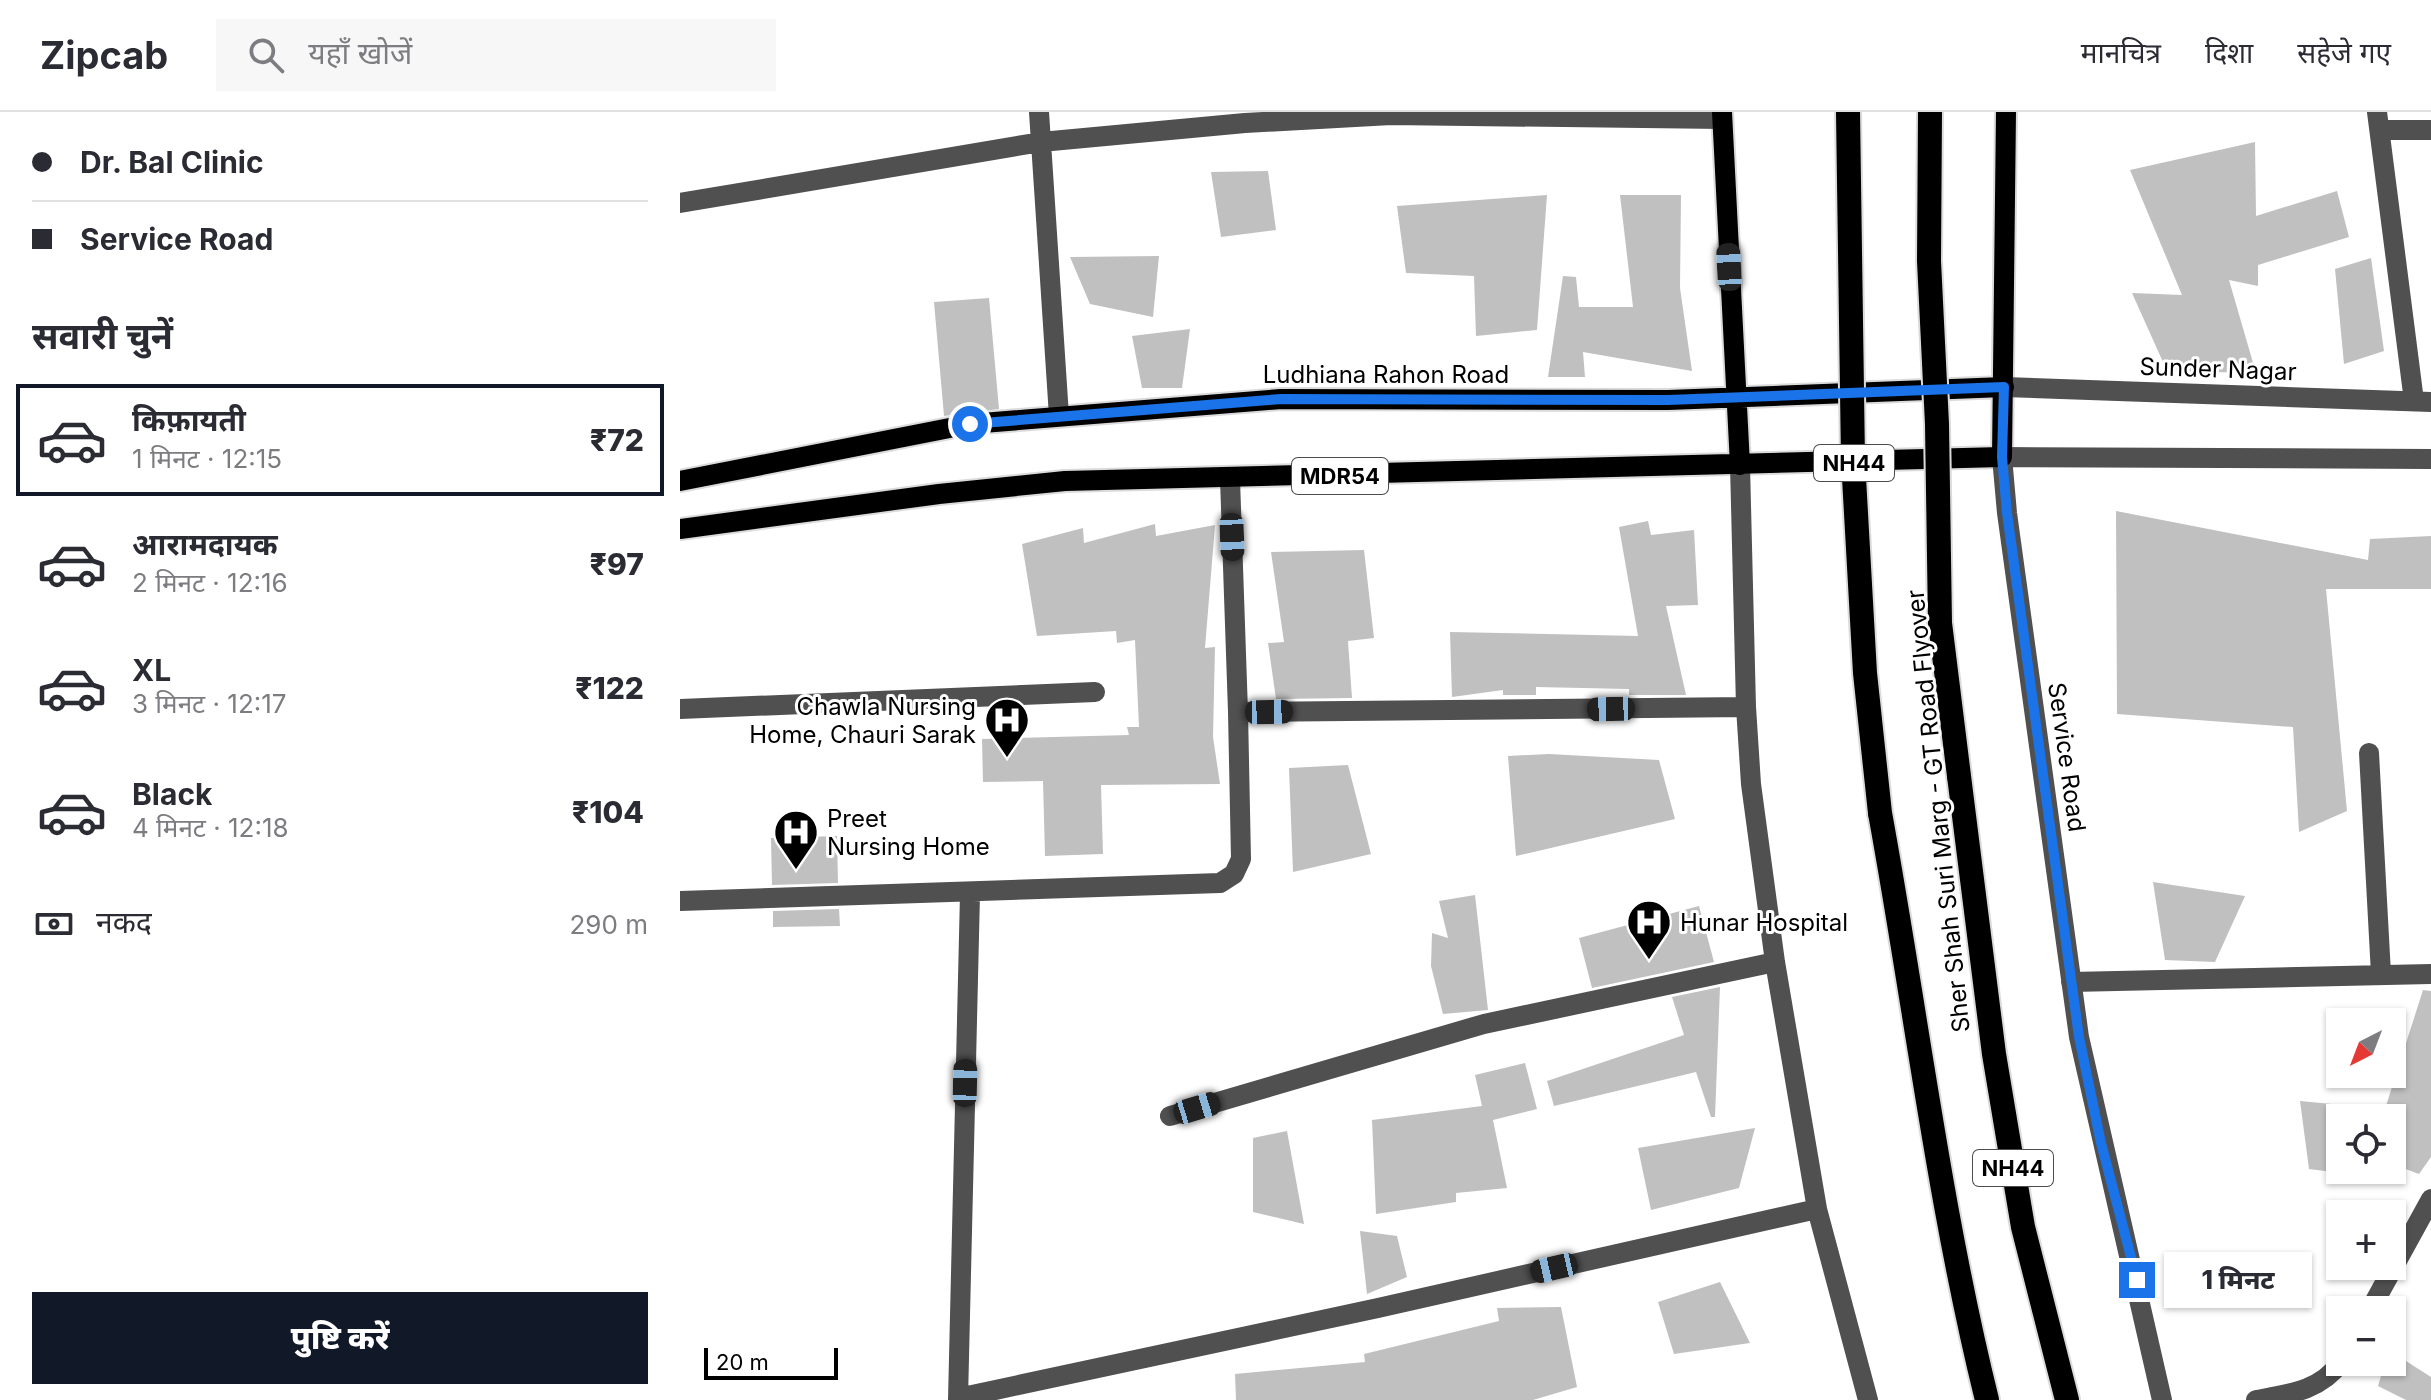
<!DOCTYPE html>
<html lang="hi">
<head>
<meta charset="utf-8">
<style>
  body { margin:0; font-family:Inter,"Noto Sans Devanagari",sans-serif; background:#f7f7f7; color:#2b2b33; height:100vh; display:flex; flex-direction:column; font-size:30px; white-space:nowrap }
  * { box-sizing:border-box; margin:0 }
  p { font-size:26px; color:#7c7c81 }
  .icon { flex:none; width:44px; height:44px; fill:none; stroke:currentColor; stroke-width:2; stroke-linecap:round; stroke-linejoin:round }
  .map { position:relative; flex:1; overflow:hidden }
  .panel { display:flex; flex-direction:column; background:#fff; width:680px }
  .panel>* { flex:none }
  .hud { display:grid; align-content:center; height:176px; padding:0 32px; background:#fff }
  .needle { width:52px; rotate:222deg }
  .buttons { position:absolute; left:1646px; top:896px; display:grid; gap:16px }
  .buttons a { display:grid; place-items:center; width:80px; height:80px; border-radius:0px; background:#fff; box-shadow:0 2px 6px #0004; font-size:40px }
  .scale { position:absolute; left:24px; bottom:20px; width:134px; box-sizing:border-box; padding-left:8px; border:4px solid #000; border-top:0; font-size:22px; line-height:28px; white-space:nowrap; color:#000; -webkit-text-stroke:6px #fff; paint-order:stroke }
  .end { position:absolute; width:36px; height:36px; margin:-18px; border:10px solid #1a73e8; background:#fff; box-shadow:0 0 0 4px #fff }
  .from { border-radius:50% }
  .bubble { position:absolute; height:56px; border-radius:0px; background:#fff; box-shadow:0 2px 6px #0004; font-size:26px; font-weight:800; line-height:56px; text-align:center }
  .car { position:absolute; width:24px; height:48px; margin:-24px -12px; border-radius:10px; box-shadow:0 0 6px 2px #0007; background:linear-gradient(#222 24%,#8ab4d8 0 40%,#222 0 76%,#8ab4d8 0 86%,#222 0) }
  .hud b { display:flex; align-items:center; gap:28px; height:76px; font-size:30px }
  .hud b+b { border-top:2px solid #e1e1e2 }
  .hud i { width:20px; height:20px; background:#2b2b33 }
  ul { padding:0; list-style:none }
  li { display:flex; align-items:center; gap:24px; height:112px; margin:0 16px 12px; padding:0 16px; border:4px solid transparent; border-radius:0px }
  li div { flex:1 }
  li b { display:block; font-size:30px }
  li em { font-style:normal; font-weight:800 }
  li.on { border-color:#111827 }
  li>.icon { width:72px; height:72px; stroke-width:1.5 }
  h2 { padding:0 32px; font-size:36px; line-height:96px }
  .pay { display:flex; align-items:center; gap:20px; height:88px; padding:0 32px; font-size:30px }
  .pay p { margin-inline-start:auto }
  .action { display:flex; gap:16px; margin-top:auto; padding:16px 32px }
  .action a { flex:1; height:92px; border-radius:0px; background:#111827; color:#fff; font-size:32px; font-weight:800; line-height:92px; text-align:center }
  header { display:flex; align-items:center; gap:48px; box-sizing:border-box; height:112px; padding:0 40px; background:#fff; border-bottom:2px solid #e1e1e2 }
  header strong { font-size:38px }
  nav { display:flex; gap:44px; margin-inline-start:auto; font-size:28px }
  .search { width:560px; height:72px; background:#f7f7f7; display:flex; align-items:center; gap:20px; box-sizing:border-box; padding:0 28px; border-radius:0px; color:#7c7c81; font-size:30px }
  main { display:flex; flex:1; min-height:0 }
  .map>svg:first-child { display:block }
  .building { fill:#c0c0c0 }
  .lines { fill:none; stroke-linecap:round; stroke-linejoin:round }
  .major-casing { stroke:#dbdbdb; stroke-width:24 }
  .highway-casing { stroke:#dbdbdb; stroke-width:28 }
  .minor { stroke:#505050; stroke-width:20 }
  .major { stroke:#000; stroke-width:20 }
  .highway { stroke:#000; stroke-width:24 }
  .highway-bridge-casing { stroke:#dbdbdb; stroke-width:28; stroke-linecap:butt }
  .highway-bridge { stroke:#000; stroke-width:24 }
  .route { stroke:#1a73e8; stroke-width:10 }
  .labels { text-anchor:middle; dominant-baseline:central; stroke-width:6; stroke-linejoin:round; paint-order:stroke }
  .shield { fill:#fff; stroke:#4c4c4c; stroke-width:2 }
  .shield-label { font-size:22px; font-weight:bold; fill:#000 }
  .street-label { font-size:24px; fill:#000; stroke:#fff }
  .poi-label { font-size:24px; fill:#000; stroke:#fff; text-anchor:start }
</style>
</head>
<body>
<header>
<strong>Zipcab</strong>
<div class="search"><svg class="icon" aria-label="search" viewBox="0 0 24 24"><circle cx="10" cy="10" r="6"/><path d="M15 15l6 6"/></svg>यहाँ खोजें</div>
<nav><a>मानचित्र</a><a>दिशा</a><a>सहेजे गए</a></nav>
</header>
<main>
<section class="panel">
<div class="hud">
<b><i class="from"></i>Dr. Bal Clinic</b>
<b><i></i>Service Road</b>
</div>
<h2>सवारी चुनें</h2>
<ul>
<li class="on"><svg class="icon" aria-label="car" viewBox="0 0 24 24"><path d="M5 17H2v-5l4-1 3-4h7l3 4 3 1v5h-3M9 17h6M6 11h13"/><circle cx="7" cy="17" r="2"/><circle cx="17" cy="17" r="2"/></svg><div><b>किफ़ायती</b><p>1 मिनट · 12:15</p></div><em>₹72</em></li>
<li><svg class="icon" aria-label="car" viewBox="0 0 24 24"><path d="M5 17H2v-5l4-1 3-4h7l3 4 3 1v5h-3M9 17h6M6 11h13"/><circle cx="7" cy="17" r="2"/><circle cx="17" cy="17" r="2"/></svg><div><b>आरामदायक</b><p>2 मिनट · 12:16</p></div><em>₹97</em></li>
<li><svg class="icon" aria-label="car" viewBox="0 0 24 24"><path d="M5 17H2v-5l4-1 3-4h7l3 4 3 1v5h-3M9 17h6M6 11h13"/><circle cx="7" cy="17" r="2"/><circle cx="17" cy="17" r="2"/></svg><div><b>XL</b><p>3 मिनट · 12:17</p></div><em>₹122</em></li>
<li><svg class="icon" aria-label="car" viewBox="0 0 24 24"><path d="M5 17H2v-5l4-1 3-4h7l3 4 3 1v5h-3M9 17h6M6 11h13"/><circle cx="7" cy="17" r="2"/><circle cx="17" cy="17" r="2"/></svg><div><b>Black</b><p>4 मिनट · 12:18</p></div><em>₹104</em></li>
</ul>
<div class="pay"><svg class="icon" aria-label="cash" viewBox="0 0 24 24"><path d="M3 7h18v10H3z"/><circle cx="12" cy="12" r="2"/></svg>नकद<p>290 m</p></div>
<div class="action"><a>पुष्टि करें</a></div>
</section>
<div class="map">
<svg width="1751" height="1288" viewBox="0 0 1751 1288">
  <rect width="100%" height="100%" fill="#fff"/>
  <path class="building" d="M1575 30 1576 104 1657 79 1669 125 1578 153V174L1549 168 1576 261 1487 259 1452 181 1502 183 1450 58Z
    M588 59 596 118 541 125 531 60Z
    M867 83 857 218 796 224 794 164 726 161 717 94Z
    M940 83H1001L1000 176 1012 259 903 240 905 265H868L883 164 896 165 899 195H953Z
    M479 144 473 205 410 192 390 145Z
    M1691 146 1704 239 1664 252 1655 157Z
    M309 186 319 297 264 304 254 190Z
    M510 217 502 276H462L452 224Z
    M1436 399 1688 448 1690 427 1751 424V477H1646L1667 699 1619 720 1613 615 1437 602Z
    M968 409 971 423 1014 418 1018 493 986 494 1006 583H949V577L856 575V583H823V578L772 585 770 520 958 524 939 415Z
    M475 412 476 424 535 413 525 536 535 535 533 625 540 672 421 673 423 742 365 744 363 669 303 670 302 627 449 623 447 615H459L455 528 437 531 436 519 357 524 342 432 403 416 404 431Z
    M684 438 694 526 668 529 672 586 596 587 588 531 604 530 591 440Z
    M869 642 979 648 995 707 836 744 828 644Z
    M668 653 691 742 613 760 609 656Z
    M157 724 158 771 92 773 91 726Z
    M1473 770 1565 784 1535 850 1485 848Z
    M795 783 808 898 763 902 751 854 752 821 768 826 759 789Z
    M1019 794 1034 850 912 876 899 826Z
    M159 797 160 814 93 815V799Z
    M1040 875 1035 1005H1031L1016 960 874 994 867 969 1004 923 992 885Z
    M1743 878 1751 879V1045L1739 1062 1712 1052V1006H1660V1058H1670L1669 1062 1629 1057 1620 989 1705 997Z
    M845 951 857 997 813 1008 827 1076 776 1081V1090L696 1102 692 1008 802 994 795 963Z
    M1075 1016 1059 1076 971 1098 958 1036Z
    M607 1019 624 1112 573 1100V1026Z
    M680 1119 717 1124 727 1165 687 1182Z
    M1040 1170 1070 1231 994 1242 978 1190Z
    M881 1195 897 1275 853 1288H556L555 1262 685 1250 684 1242 819 1209 817 1196Z
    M1712 1240 1751 1265V1288H1726L1698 1274 1705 1250H1712Z"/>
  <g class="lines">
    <g class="major-casing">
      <path id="major" d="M1042 0 1060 353
        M0 369 290 312 601 287 988 288 1324 275
        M0 417 259 382 385 369 1322 345 1326 0"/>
    </g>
    <g class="highway-casing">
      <path id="highway" d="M1279 664 1314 942 1343 1115 1387 1288
        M1200 701C1236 898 1259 1094 1307 1288"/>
    </g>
    <path class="minor" d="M359 0 379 304
      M1697 0 1734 289
      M1700 18H1751
      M0 91 361 30 565 11 711 3 1042 7
      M1324 275 1751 290
      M1060 353 1066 595 1071 672 1095 850 1137 1097 1188 1288
      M550 367 558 600 1066 595
      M0 597 415 580
      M1689 641 1701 862
      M0 789 540 771 554 762 561 747 558 600
      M1391 870 1751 862
      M490 1004 804 912 1095 850
      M1690 1198 1751 1087
      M278 1286 698 1196 1137 1097
      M278 1288 290 782
      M1482 1288 1399 925 1327 401 1322 345 1751 347
      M1576 1288C1609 1282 1640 1279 1661 1250"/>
    <use href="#major" class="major"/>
    <use href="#highway" class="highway"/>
    <g class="highway-bridge-casing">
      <path id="highway-bridge" d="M1168 0 1173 348 1185 561 1200 701
        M1250 0 1249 149 1257 312 1260 511 1279 664"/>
    </g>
    <use href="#highway-bridge" class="highway-bridge"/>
  </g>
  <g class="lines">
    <path class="route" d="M290 312 601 287 988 288 1324 275 1322 345 1327 401 1399 925 1421 1031 1457 1168"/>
  </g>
  <defs>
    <g id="hospital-pin" transform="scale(2.3)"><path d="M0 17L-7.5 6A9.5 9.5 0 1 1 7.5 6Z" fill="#000" stroke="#fff"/><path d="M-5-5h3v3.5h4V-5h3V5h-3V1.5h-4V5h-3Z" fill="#fff"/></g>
  </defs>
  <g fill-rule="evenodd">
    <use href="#hospital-pin" x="327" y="608"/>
    <use href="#hospital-pin" x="116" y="720"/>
    <use href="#hospital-pin" x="969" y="810"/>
  </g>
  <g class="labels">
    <g class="shield">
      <rect x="1134" y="333" width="80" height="36" rx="6"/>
      <rect x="612" y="346" width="96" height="36" rx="6"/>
      <rect x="1293" y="1038" width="80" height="36" rx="6"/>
    </g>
    <g class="shield-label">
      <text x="1174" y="351">NH44</text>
      <text x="660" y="364">MDR54</text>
      <text x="1333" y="1056">NH44</text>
    </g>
    <g class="street-label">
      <text transform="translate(1538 257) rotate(2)">Sunder Nagar</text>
      <text x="706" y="262">Ludhiana Rahon Road</text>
      <text transform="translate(1387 645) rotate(82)">Service Road</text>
      <text transform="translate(1258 699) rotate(-96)">Sher Shah Suri Marg - GT Road Flyover</text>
    </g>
    <g class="poi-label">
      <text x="296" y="594" text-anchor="end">Chawla Nursing<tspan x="296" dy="28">Home, Chauri Sarak</tspan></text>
      <text x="147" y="706">Preet<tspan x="147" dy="28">Nursing Home</tspan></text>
      <text x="1000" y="810">Hunar Hospital</text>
    </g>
  </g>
</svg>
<div class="buttons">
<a><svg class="needle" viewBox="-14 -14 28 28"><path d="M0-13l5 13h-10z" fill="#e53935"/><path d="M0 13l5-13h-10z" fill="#7c7c81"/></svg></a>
<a><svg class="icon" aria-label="locate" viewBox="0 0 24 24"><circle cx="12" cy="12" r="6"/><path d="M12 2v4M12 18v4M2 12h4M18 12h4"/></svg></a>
<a>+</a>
<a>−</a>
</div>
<div class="scale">20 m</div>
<i class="end from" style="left:290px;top:312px"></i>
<i class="end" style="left:1457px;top:1168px"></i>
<div class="bubble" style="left:1484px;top:1140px;width:148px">1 मिनट</div>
<i class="car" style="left:1049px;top:155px;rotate:357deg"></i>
<i class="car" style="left:552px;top:425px;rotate:178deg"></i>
<i class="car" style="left:931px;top:597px;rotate:269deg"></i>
<i class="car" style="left:589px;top:600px;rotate:89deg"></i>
<i class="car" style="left:285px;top:971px;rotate:1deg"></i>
<i class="car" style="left:517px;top:996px;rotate:73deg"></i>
<i class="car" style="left:874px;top:1156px;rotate:257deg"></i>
</div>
</main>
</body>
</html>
